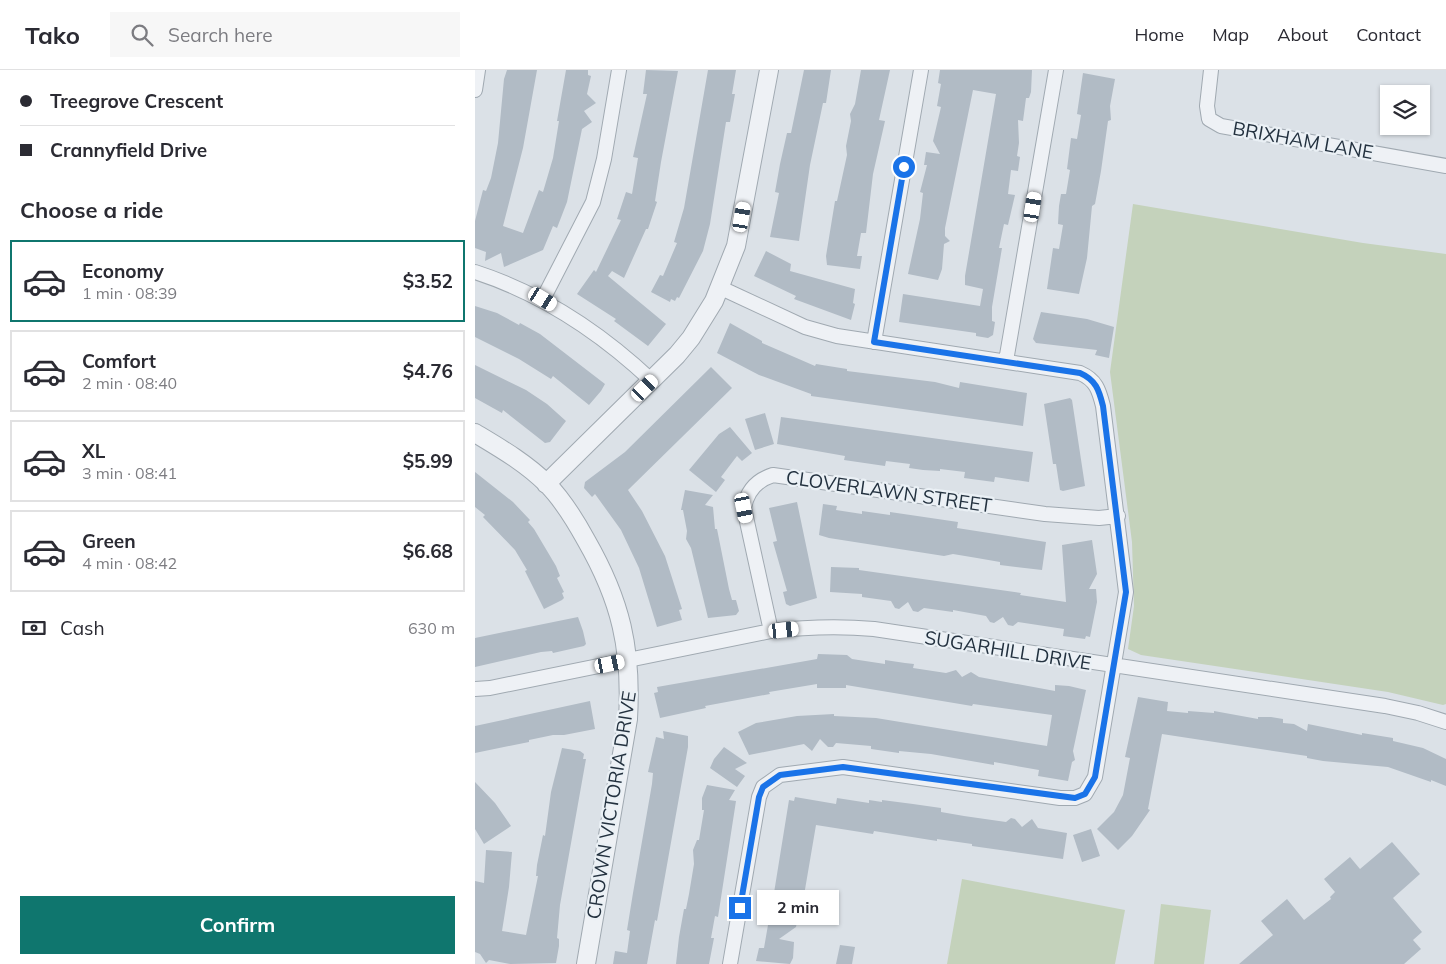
<!DOCTYPE html>
<html lang="en">
<head>
<meta charset="utf-8">
<style>
  body { margin:0; font-family:Mulish,sans-serif; background:#f7f7f7; color:#2b2b33; height:100vh; display:flex; flex-direction:column; font-size:19px; white-space:nowrap }
  * { box-sizing:border-box; margin:0 }
  p { font-size:16px; color:#7c7c81 }
  .icon { flex:none; width:28px; height:28px; fill:none; stroke:currentColor; stroke-width:2; stroke-linecap:round; stroke-linejoin:round }
  .map { position:relative; flex:1; overflow:hidden }
  .panel { display:flex; flex-direction:column; background:#fff; width:475px }
  .panel>* { flex:none }
  .hud { display:grid; align-content:center; height:110px; padding:0 20px; background:#fff }
  .tools { position:absolute; left:905px; top:15px; display:grid; gap:10px }
  .tools a { display:grid; place-items:center; width:50px; height:50px; border-radius:0px; background:#fff; box-shadow:0 1px 4px #0004; font-size:25px }
  .end { position:absolute; width:22px; height:22px; margin:-11px; border:6px solid #1a73e8; background:#fff; box-shadow:0 0 0 2px #fff }
  .from { border-radius:50% }
  .bubble { position:absolute; height:35px; border-radius:0px; background:#fff; box-shadow:0 1px 4px #0004; font-size:16px; font-weight:700; line-height:35px; text-align:center }
  .car { position:absolute; width:15px; height:30px; margin:-15px -8px; border-radius:6px; box-shadow:0 0 4px 1px #0007; background:linear-gradient(#fff 24%,#345 0 40%,#fff 0 76%,#345 0 86%,#fff 0) }
  .hud b { display:flex; align-items:center; gap:18px; height:48px; font-size:19px }
  .hud b+b { border-top:1px solid #e1e1e2 }
  .hud i { width:12px; height:12px; background:#2b2b33 }
  ul { padding:0; list-style:none }
  li { display:flex; align-items:center; gap:15px; height:82px; margin:0 10px 8px; padding:0 10px; border:2px solid #e1e1e2; border-radius:0px }
  li div { flex:1 }
  li b { display:block; font-size:19px }
  li em { font-style:normal; font-weight:700 }
  li.on { border-color:#0f766e }
  li>.icon { width:45px; height:45px; stroke-width:1.5 }
  h2 { padding:0 20px; font-size:22px; line-height:60px }
  .pay { display:flex; align-items:center; gap:12px; height:55px; padding:0 20px; font-size:19px }
  .pay p { margin-inline-start:auto }
  .primary-button { display:flex; gap:10px; margin-top:auto; padding:10px 20px }
  .primary-button a { flex:1; height:58px; border-radius:0px; background:#0f766e; color:#fff; font-size:20px; font-weight:700; line-height:58px; text-align:center }
  header { display:flex; align-items:center; gap:30px; box-sizing:border-box; height:70px; padding:0 25px; background:#fff; border-bottom:1px solid #e1e1e2 }
  header strong { font-size:24px }
  nav { display:flex; gap:28px; margin-inline-start:auto; font-size:18px }
  .search { width:350px; height:45px; background:#f7f7f7; display:flex; align-items:center; gap:12px; box-sizing:border-box; padding:0 18px; border-radius:0px; color:#7c7c81; font-size:19px }
  main { display:flex; flex:1; min-height:0 }
  .map>svg:first-child { display:block }
  .green { fill:#c4d2bb }
  .building { fill:#b1bbc5 }
  .lines { fill:none; stroke-linecap:round; stroke-linejoin:round }
  .minor-casing { stroke:#a0a9b1; stroke-width:16 }
  .tertiary-casing { stroke:#a0a9b1; stroke-width:20 }
  .minor { stroke:#eef1f5; stroke-width:14 }
  .tertiary { stroke:#eef1f5; stroke-width:18 }
  .route { stroke:#1a73e8; stroke-width:6 }
  .labels { text-anchor:middle; dominant-baseline:central; stroke-width:4.5; stroke-linejoin:round; paint-order:stroke }
  .street-label { font-size:19px; fill:#23313f; stroke:#eaf0f5 }
</style>
</head>
<body>
<header>
<strong>Tako</strong>
<div class="search"><svg class="icon" aria-label="search" viewBox="0 0 24 24"><circle cx="10" cy="10" r="6"/><path d="M15 15l6 6"/></svg>Search here</div>
<nav><a>Home</a><a>Map</a><a>About</a><a>Contact</a></nav>
</header>
<main>
<section class="panel">
<div class="hud">
<b><i class="from"></i>Treegrove Crescent</b>
<b><i></i>Crannyfield Drive</b>
</div>
<h2>Choose a ride</h2>
<ul>
<li class="on"><svg class="icon" aria-label="car" viewBox="0 0 24 24"><path d="M5 17H2v-5l4-1 3-4h7l3 4 3 1v5h-3M9 17h6M6 11h13"/><circle cx="7" cy="17" r="2"/><circle cx="17" cy="17" r="2"/></svg><div><b>Economy</b><p>1 min · 08:39</p></div><em>$3.52</em></li>
<li><svg class="icon" aria-label="car" viewBox="0 0 24 24"><path d="M5 17H2v-5l4-1 3-4h7l3 4 3 1v5h-3M9 17h6M6 11h13"/><circle cx="7" cy="17" r="2"/><circle cx="17" cy="17" r="2"/></svg><div><b>Comfort</b><p>2 min · 08:40</p></div><em>$4.76</em></li>
<li><svg class="icon" aria-label="car" viewBox="0 0 24 24"><path d="M5 17H2v-5l4-1 3-4h7l3 4 3 1v5h-3M9 17h6M6 11h13"/><circle cx="7" cy="17" r="2"/><circle cx="17" cy="17" r="2"/></svg><div><b>XL</b><p>3 min · 08:41</p></div><em>$5.99</em></li>
<li><svg class="icon" aria-label="car" viewBox="0 0 24 24"><path d="M5 17H2v-5l4-1 3-4h7l3 4 3 1v5h-3M9 17h6M6 11h13"/><circle cx="7" cy="17" r="2"/><circle cx="17" cy="17" r="2"/></svg><div><b>Green</b><p>4 min · 08:42</p></div><em>$6.68</em></li>
</ul>
<div class="pay"><svg class="icon" aria-label="cash" viewBox="0 0 24 24"><path d="M3 7h18v10H3z"/><circle cx="12" cy="12" r="2"/></svg>Cash<p>630 m</p></div>
<div class="primary-button"><a>Confirm</a></div>
</section>
<div class="map">
<svg width="971" height="894" viewBox="0 0 971 894">
  <rect width="100%" height="100%" fill="#dbe1e7"/>
  <path class="green" d="M658 134 888 173 971 184V634L968 635 913 622 666 585 653 579 659 536 657 472 635 302Z
    M487 809 650 840 640 894H472Z
    M686 834 736 840 729 894H679Z"/>
  <path class="building" d="M32 0H62L48 78 28 156 48 163 64 120 68 122 78 88 84 51H82L91 0H113V5L116 6 112 24 121 33 109 41 117 52 107 59 92 132 82 158 78 156 68 180 29 197 26 183 10 191 11 182 0 178V151L8 120 11 121 16 108 23 73 29 9Z
    M171 0 203 1 186 92 180 131 182 132 173 159H171L149 208 137 201 133 206 191 254 173 276 139 251 141 249 102 224 119 200 121 202 146 150 142 149 151 122 157 124 163 88 158 87 172 24H168Z
    M233 0H261L257 24H260L255 52H251L235 154 228 181 204 228 202 227 200 231 196 229 195 232 176 222 185 205 188 206 202 173 199 172 209 138Z
    M329 0H356L351 33H348L335 95 324 171 295 167 304 123 300 122 305 94 312 63H316Z
    M386 0H415L404 50 410 51 398 104 391 163H386L382 186H387L385 199 352 195 351 186 360 131H362L372 85 371 76 376 51 375 44 380 34Z
    M465 0H557L556 22 554 28H551L548 51 543 50 544 73 542 86 545 87 543 101 536 100 533 124 540 125 533 155 529 154 524 178H527L517 237V251L520 252 518 265 513 268 501 266V263L424 252 428 224 505 236 508 219 490 215V206L521 24 498 20 470 158V166L475 171 469 174 467 199 463 210 433 204 445 149 448 123 445 122 452 95H449L451 82 465 84 458 71 466 37 462 36 466 14 463 13Z
    M608 3 640 9 635 36 636 50 633 51 626 101 620 134 617 136 612 188 604 224 572 219 578 178 584 179 588 155 583 154 584 136 586 124H591L595 100 592 99 596 68 602 69 606 45 602 44Z
    M291 181 316 194 315 201 380 219 378 233 380 234 376 250 319 229 321 226 279 206Z
    M0 236 22 243 44 255 45 253 65 264 130 314 126 321 114 335 78 306 76 309 44 289 0 267Z
    M566 242 612 249 639 257 634 288 620 285 622 280 561 273 558 269Z
    M255 253 287 271V273L340 296 341 294 372 299V301L460 312 484 318 485 312 552 323 548 356 336 326V324L284 305 242 283Z
    M0 295 51 320 72 334 91 351 75 372 70 373 28 340 27 343 0 328Z
    M236 297 257 318 153 420 167 441 190 486 207 539 204 540 207 550 182 557 164 498 146 460 120 424 117 427 109 418 110 412 150 382Z
    M595 328 597 330 610 416 588 421 585 420 581 394H578L569 334Z
    M290 343 299 374 280 380 270 349Z
    M306 347 558 382 554 412 520 407 519 412 489 408 490 402 465 399V401L448 400 434 398 435 394 411 391 410 396 369 390 370 386 302 374Z
    M255 357 277 383 267 391 262 386 246 407 250 410 241 422 214 400 244 364Z
    M0 402 38 432 55 450 53 452 59 459 81 496 85 506 82 508 89 522 87 523 89 528 87 530 69 539 50 501 52 500 40 480 8 447 10 445 0 437Z
    M210 420 238 425 230 435 238 437 240 459H242L254 519 257 530H261L264 541 261 545 233 548 216 478 211 469 212 461 208 440H206Z
    M322 432 342 528 315 536 311 534 308 522 312 521 298 472 302 471 294 438Z
    M348 434 362 436 361 440 387 444V441L415 445V442L483 452 482 458 571 472 567 500 525 495V492L502 488 478 484 469 486 354 468 344 465Z
    M617 470 622 504 614 519H621L622 532 615 567 611 566 610 569 588 566 589 559 543 552 538 556 533 555 528 547 519 553 515 552 511 546 478 540V542L449 538 443 542 438 541 433 532 424 539 420 538 416 531 387 527V524L355 522 356 497 384 498V500L546 523 545 525 591 532 587 475Z
    M103 547 108 561 111 574 109 576 78 583 77 581 66 582 0 597V568Z
    M343 584 372 585 377 589 410 594V590L430 593 439 594 438 598 471 603 481 600 487 607 496 602 504 607 580 621V615L594 616 611 620 598 681 600 690 597 692 593 711 563 706 564 700 519 692V695L456 684 424 681V683L396 679V676L361 673 358 677H353L345 669 337 681 329 674 274 685 263 662 281 653 322 646 359 644V646L401 648 572 676 577 645 498 634 497 636 371 615V618H342V614L294 622 295 624 230 636 231 638 185 648 179 623 183 622 182 617 342 589Z
    M663 627 693 632 692 641 713 643V641L739 643V641L783 649V647H796L808 649V653L819 654 832 661 833 654 887 665V663L918 668V671L948 678 971 689V716L956 710V712L913 697 848 691 832 688V686L687 664 673 739 675 740 657 766 643 780 622 759 639 742 648 725 655 688 650 687Z
    M115 631 120 659 89 665H78L54 670V672L0 683V656Z
    M188 661 213 666V677L182 851 180 850 172 894H138L140 881 152 883 155 861 152 860 158 823 177 714 178 703 173 702 181 667 189 669Z
    M249 677 272 693 260 699 270 706 262 717 235 698 239 689Z
    M87 678 105 681 109 684 108 689H111L85 835 82 868 84 869V876L81 893 35 894 14 890 11 893 5 884 0 882V811L9 813 11 780 37 782 34 817 27 861 51 865 63 806H61L62 795 68 765 70 766 76 722Z
    M0 712 20 733 36 756 9 774 0 759Z
    M232 715 260 720 254 730 261 731 243 847 240 846 236 868H239L234 894H201L204 867 209 839H211L214 824 219 794 218 780 222 770H224L229 740H227V728Z
    M320 727 361 734 362 728 394 733V730L407 732V730L438 734 466 738V742L489 746 531 752 536 748 540 749 547 757 557 749 563 758 592 763 588 789 497 776V774L462 769V771L399 761 398 764 341 755 326 843 324 842 321 857 304 869 319 872 318 888 315 894 281 891 284 878H289L293 855 290 854 295 829H298L314 730 319 731Z
    M616 759 625 786 607 792 598 765Z
    M917 772 945 804 918 828 947 862 938 870 946 879 929 894H764L798 865 786 851 812 829 829 850 856 829 855 827 860 822 849 809 875 787 885 799Z
    M365 875 380 877 377 894H361Z"/>
  <g class="lines">
    <g class="minor-casing">
      <path id="minor" d="M736 0 732 36 734 49 746 56 971 96
        M0 20 3 0
        M0 202C68 224 125 262 177 311
        M246 218 330 257 362 266 605 303C621 310 624 320 628 336L651 522 620 707 610 724 600 728H585L368 697 305 705 288 717 284 727 255 894
        M68 229 118 132 129 89 144 0
        M399 272 446 0
        M531 291 581 0
        M296 561 269 438C272 421 282 410 298 405L570 444 624 448 643 446
        M0 619 15 618 296 561C331 557 364 556 399 559L910 636 943 643 971 652"/>
    </g>
    <g class="tertiary-casing">
      <path id="tertiary" d="M0 363C25 378 51 393 72 414 88 430 100 450 111 470 146 531 157 579 153 649L111 894
        M71 414 202 285 216 268 239 231 261 176 294 0"/>
    </g>
    <use href="#minor" class="minor"/>
    <use href="#tertiary" class="tertiary"/>
  </g>
  <g class="lines">
    <path class="route" d="M265 838 284 727 288 717 305 705 368 697 600 728 610 724 620 707 651 522 628 336C624 320 621 310 605 303L399 272 429 97"/>
  </g>
  <g class="labels">
    <g class="street-label">
      <text transform="translate(828 70) rotate(10)">BRIXHAM LANE</text>
      <text transform="translate(414 421) rotate(8)">CLOVERLAWN STREET</text>
      <text transform="translate(533 580) rotate(9)">SUGARHILL DRIVE</text>
      <text transform="translate(136 735) rotate(-81)">CROWN VICTORIA DRIVE</text>
    </g>
  </g>
</svg>
<div class="tools">
<a><svg class="icon" aria-label="layers" viewBox="0 0 24 24"><path d="M12 4l9 5-9 5-9-5zM3 14l9 5 9-5"/></svg></a>
</div>
<i class="end from" style="left:429px;top:97px"></i>
<i class="end" style="left:265px;top:838px"></i>
<div class="bubble" style="left:282px;top:820px;width:82px">2 min</div>
<i class="car" style="left:558px;top:137px;rotate:9deg"></i>
<i class="car" style="left:267px;top:147px;rotate:10deg"></i>
<i class="car" style="left:68px;top:229px;rotate:121deg"></i>
<i class="car" style="left:170px;top:318px;rotate:45deg"></i>
<i class="car" style="left:269px;top:438px;rotate:169deg"></i>
<i class="car" style="left:309px;top:560px;rotate:84deg"></i>
<i class="car" style="left:135px;top:594px;rotate:78deg"></i>
</div>
</main>
</body>
</html>
